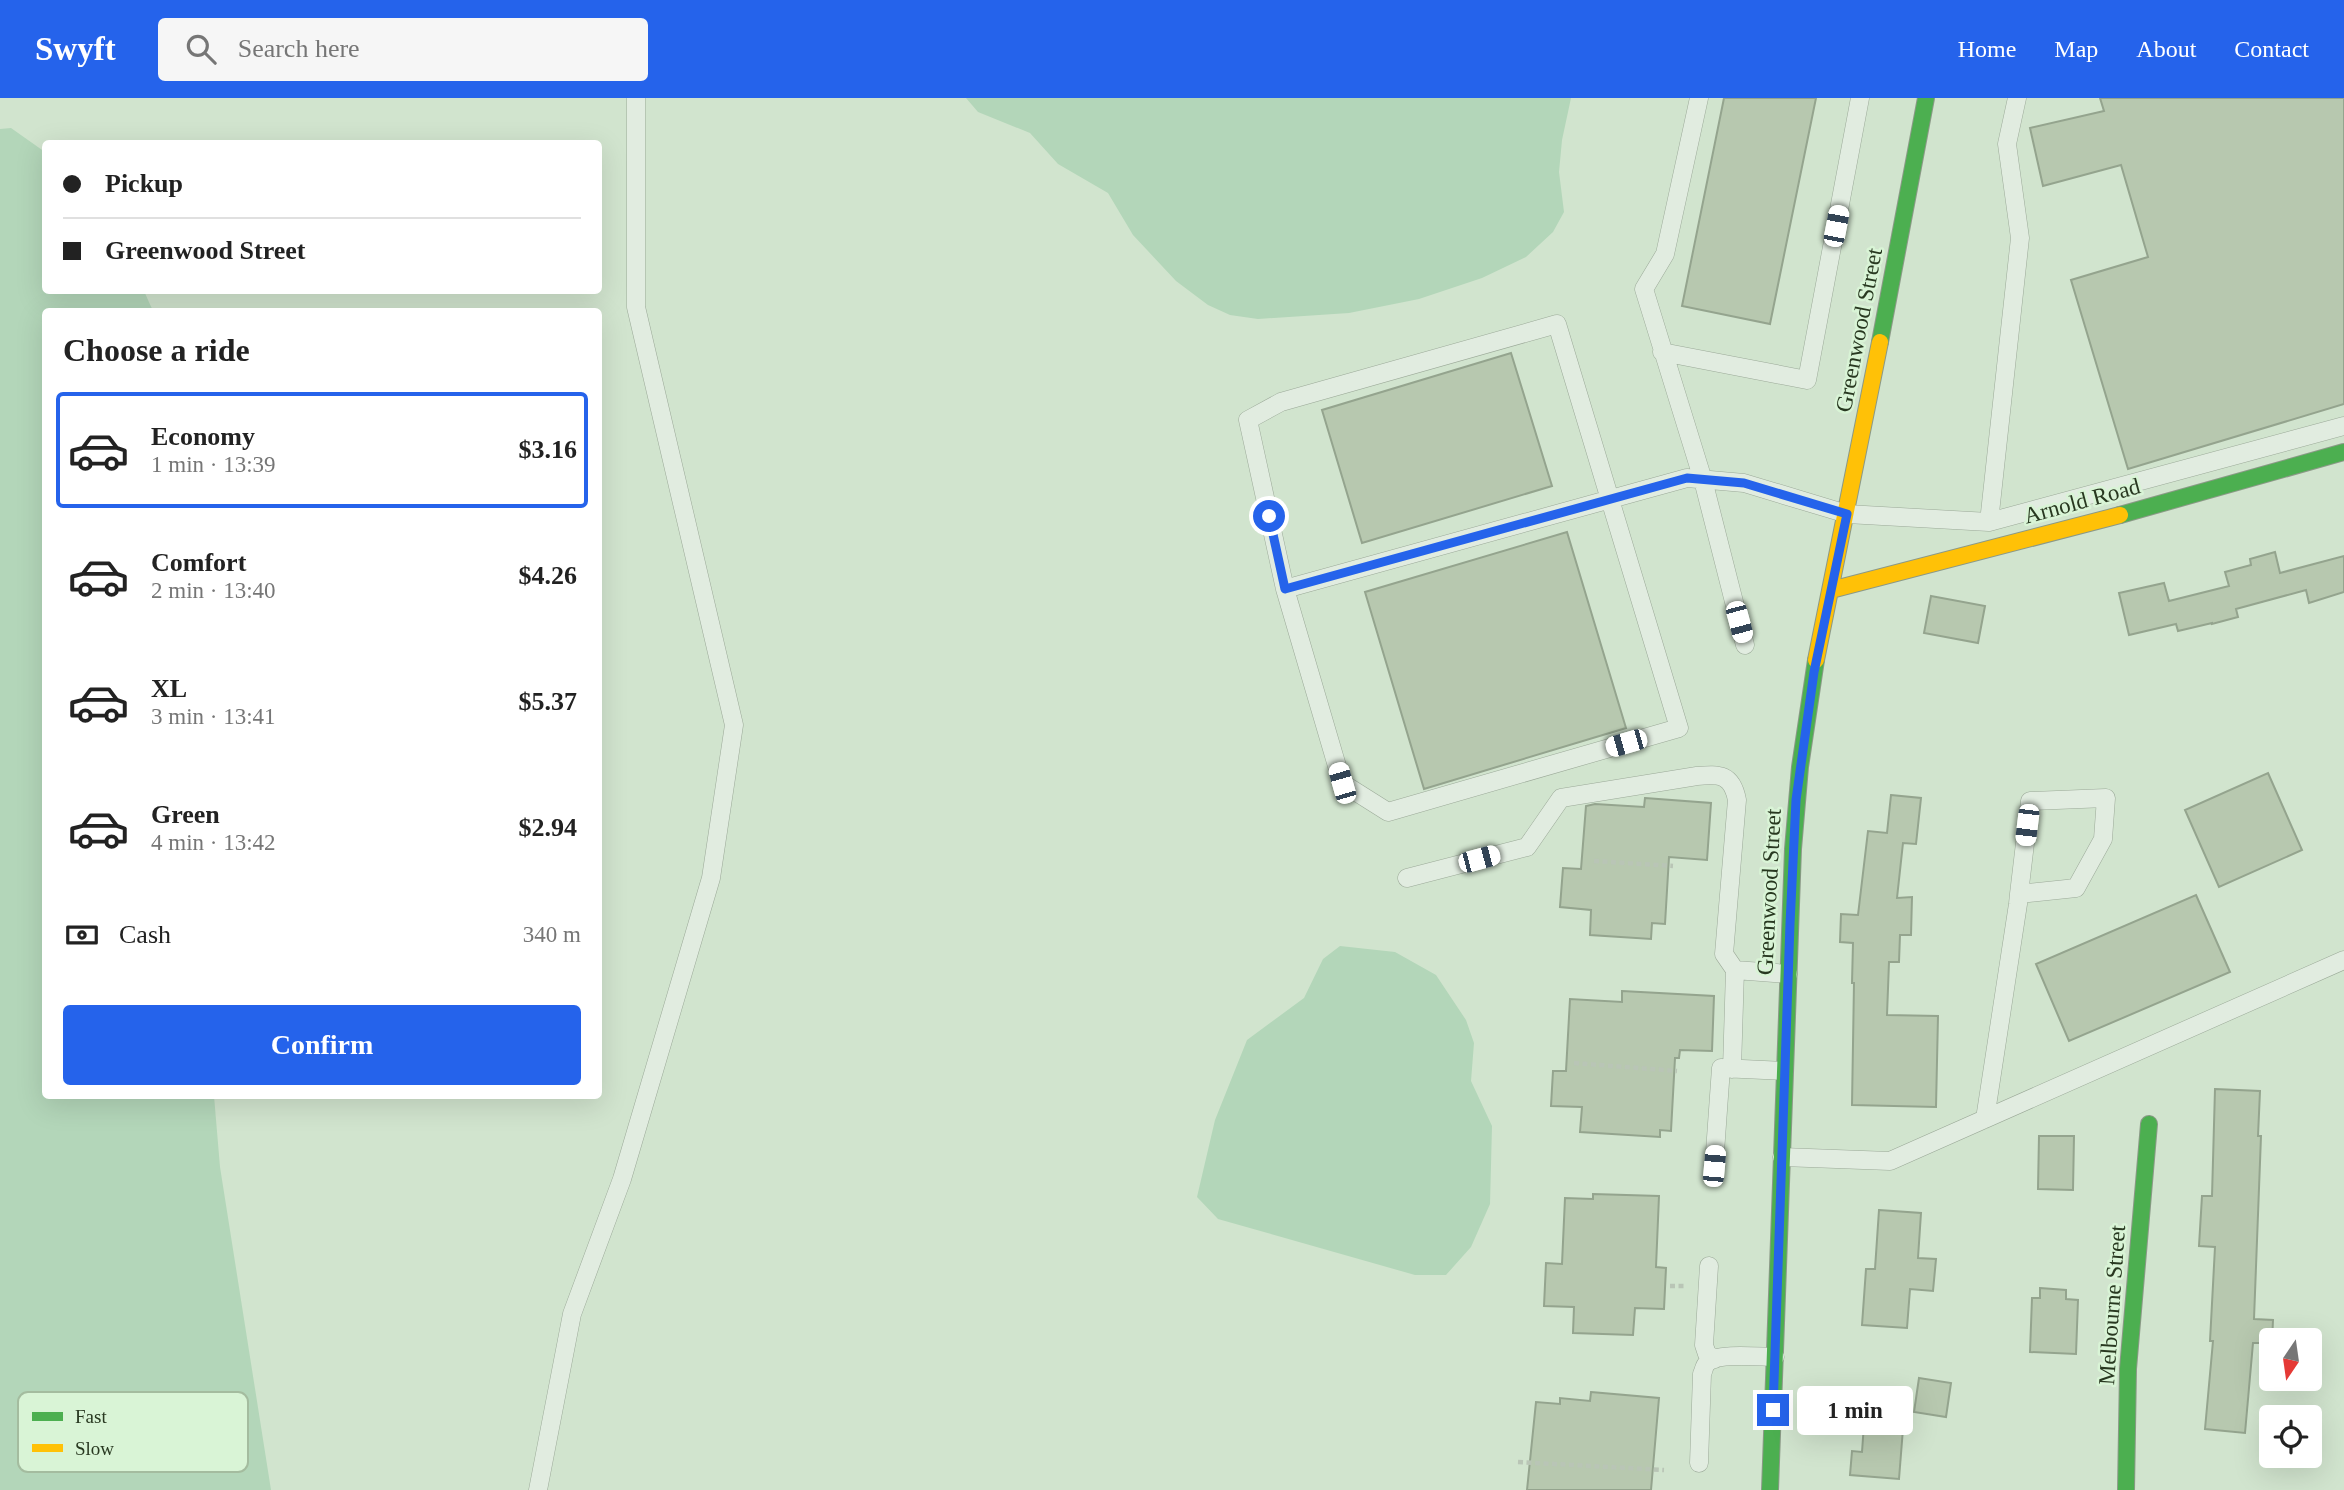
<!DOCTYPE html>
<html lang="en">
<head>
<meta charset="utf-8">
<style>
  body { margin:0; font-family:Georgia,serif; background:#f6f6f6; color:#222; height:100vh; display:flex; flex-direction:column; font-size:26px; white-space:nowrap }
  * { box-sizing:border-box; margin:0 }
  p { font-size:23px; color:#767676 }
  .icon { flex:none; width:38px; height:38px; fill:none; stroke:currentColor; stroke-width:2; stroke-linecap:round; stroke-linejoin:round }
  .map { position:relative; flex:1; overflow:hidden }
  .sheet { position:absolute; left:42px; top:210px; width:560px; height:791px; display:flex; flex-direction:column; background:#fff; border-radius:7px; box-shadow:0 7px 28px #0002 }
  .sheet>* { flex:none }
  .banner { position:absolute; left:42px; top:42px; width:560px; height:154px; border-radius:7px; box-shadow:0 7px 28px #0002; display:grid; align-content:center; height:154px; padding:0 21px; background:#fff }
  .needle { width:46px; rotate:193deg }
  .controls { position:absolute; left:2259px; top:1230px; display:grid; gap:14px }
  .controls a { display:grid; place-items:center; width:63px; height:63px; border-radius:7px; background:#fff; box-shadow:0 7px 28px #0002; font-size:35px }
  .end { position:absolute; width:32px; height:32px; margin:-16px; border:9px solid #2563eb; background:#fff; box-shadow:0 0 0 4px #fff }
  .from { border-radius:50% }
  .bubble { position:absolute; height:49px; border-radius:7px; background:#fff; box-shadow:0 7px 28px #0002; font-size:23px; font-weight:600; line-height:49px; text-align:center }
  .car { position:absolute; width:21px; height:42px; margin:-21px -10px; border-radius:9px; box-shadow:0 0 5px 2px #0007; background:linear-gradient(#fff 24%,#345 0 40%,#fff 0 76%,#345 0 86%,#fff 0) }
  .banner b { display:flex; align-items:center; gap:24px; height:66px; font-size:26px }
  .banner b+b { border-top:2px solid #e0e0e0 }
  .banner i { width:18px; height:18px; background:#222 }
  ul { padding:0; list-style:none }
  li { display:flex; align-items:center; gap:21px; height:116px; margin:0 14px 10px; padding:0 7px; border:4px solid transparent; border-radius:7px }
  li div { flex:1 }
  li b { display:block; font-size:26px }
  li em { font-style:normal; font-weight:600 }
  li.active { border-color:#2563eb }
  li>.icon { width:63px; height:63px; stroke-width:1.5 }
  h2 { padding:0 21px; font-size:32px; line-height:84px }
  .pay { display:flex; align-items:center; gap:18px; height:77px; padding:0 21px; font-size:26px }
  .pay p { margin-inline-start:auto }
  .primary-button { display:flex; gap:14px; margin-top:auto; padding:14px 21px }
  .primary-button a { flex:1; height:80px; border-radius:7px; background:#2563eb; color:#fff; font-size:28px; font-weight:600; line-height:80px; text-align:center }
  header { display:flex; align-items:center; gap:42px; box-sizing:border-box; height:98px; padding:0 35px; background:#2563eb; color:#fff }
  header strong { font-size:33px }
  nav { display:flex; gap:38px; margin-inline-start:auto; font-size:24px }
  .search { width:490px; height:63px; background:#f6f6f6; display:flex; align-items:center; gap:18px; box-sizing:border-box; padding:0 24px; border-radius:7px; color:#767676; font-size:26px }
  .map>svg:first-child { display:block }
  .green { fill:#b3d6b9 }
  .building { fill:#b7c8af; stroke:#94a48e; stroke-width:2 }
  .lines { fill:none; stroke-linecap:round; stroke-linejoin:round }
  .lane-casing { stroke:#9ba998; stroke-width:19 }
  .fast-casing { stroke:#8b9987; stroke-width:18 }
  .slow-casing { stroke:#8b9987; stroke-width:18 }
  .path { stroke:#b9c5b6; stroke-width:4.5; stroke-dasharray:5 3.5; stroke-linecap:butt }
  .lane { stroke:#e1ece0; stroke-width:18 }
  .fast { stroke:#4caf50; stroke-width:16 }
  .slow { stroke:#ffc107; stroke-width:16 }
  .route { stroke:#2563eb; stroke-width:9 }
  .labels { text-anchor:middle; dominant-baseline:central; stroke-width:5; stroke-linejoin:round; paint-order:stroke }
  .street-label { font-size:23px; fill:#283820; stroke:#d9f4d6 }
  .key { fill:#d9f4d6; stroke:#a4bc9f; stroke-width:2 }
  .key-label { font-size:19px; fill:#283820 }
</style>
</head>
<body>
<header>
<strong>Swyft</strong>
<div class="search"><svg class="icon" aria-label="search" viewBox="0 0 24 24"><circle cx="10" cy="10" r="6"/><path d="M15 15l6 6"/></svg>Search here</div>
<nav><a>Home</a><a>Map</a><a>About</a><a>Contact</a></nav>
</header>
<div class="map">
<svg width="2344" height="1392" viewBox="0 0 2344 1392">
  <rect width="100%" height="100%" fill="#d1e4ce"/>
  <path class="green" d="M966 0H1571L1562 42 1559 74 1564 114 1553 134 1526 159 1482 180 1419 201 1349 215 1258 221 1230 217 1208 207 1176 183 1133 137 1108 95 1058 66 1030 35 978 14Z
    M11 30 45 54 46 192 144 193 153 213 46 214V998H214L220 1069 271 1392H0V31Z
    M1340 848 1395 854 1436 877 1466 922 1474 945 1471 983 1492 1028 1490 1106 1471 1149 1446 1177H1415L1218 1121 1197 1099 1215 1022 1247 942 1304 900 1323 861Z"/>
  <path class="building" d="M1724 0H1816L1770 226 1682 208Z
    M2100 0H2344V306L2128 371 2071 182 2148 159 2121 67 2043 88 2030 30 2104 13Z
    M1511 255 1552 388 1362 445 1322 312Z
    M1567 434 1626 630 1424 691 1365 494Z
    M2275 454 2280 475 2344 458V494L2309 505 2306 492 2236 511 2238 519 2212 526V525L2178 533 2176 526 2129 537 2119 495 2164 485 2169 503 2229 488 2225 474 2251 467 2250 461Z
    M1931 498 1985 508 1978 545 1924 535Z
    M2268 675 2302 752 2219 789 2185 712Z
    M1891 697 1921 700 1916 746 1903 745 1897 800 1912 799 1911 837H1900L1899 864H1889L1887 917 1938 918 1936 1009 1852 1007 1854 885H1852L1853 845 1840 844 1841 816 1858 817 1868 733 1887 735Z
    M1645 700 1711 705 1707 762 1669 759 1665 826 1652 825 1651 841 1590 837 1591 812 1560 809 1563 770 1581 771 1586 708 1595 706 1644 709Z
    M2196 797 2230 874 2069 943 2036 866Z
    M1622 893 1714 898 1712 953 1680 952 1679 960H1675L1671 1033 1660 1032V1039L1580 1034 1582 1009 1551 1008 1553 973H1566L1570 901 1622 904Z
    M2215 991 2260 993 2258 1038H2261L2254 1221 2273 1222 2272 1245H2253L2245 1335 2205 1331 2213 1243H2210L2215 1149 2199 1148 2202 1098H2212Z
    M2039 1038H2074L2073 1092 2038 1091Z
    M1593 1096 1659 1098 1656 1169 1666 1170 1664 1211 1635 1210 1633 1237 1573 1235 1574 1209 1544 1208 1546 1165 1562 1166 1565 1100 1593 1101Z
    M1879 1112 1921 1115 1918 1160 1936 1161 1933 1193 1910 1191 1907 1230 1862 1227 1866 1171H1875Z
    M2040 1190 2066 1192V1201L2078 1202 2076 1256 2030 1254 2032 1200H2040Z
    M1919 1280 1951 1285 1946 1319 1914 1314Z
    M1591 1294 1659 1300 1651 1392H1527L1536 1304 1560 1306V1300L1590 1303Z
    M1877 1316 1904 1318 1899 1381 1850 1377 1852 1353 1862 1354 1864 1326 1876 1327Z"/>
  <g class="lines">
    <g class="lane-casing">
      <path id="lane" d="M1699 0 1665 156 1644 191 1703 382 1745 547
        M1662 254 1807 282 1860 0
        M1989 424 2344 328
        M1285 491 1342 685 1388 714 1679 630 1557 226 1281 304 1248 322 1285 491 1687 380 1744 385 1847 416 1989 424 2020 140 2007 46 2017 0
        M1407 780 1527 749 1561 700 1697 678C1720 676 1732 676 1737 702L1724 856 1735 872
        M1732 971 1735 872 1788 876
        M1985 1021 2018 806 2019 796 2030 703 2106 700 2103 741 2076 790 2019 796
        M1782 1059 1890 1063 2344 862
        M1714 1068 1721 970 1784 973
        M1709 1168 1704 1247 1707 1256 1715 1261
        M1699 1365 1702 1276C1704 1272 1704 1268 1707 1265 1717 1254 1760 1259 1775 1259
        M538 1392 572 1216 622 1081 711 780 734 627 636 209V0"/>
    </g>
    <g class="fast-casing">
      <path id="fast" d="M1880 244 1926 0
        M2120 417 2344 354
        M1770 1392 1793 751 1800 669 1816 562
        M2126 1392 2128 1271 2149 1026"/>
    </g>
    <g class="slow-casing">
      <path id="slow" d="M1831 492 2120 417
        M1816 562 1880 244"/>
    </g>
    <path class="path" d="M1594 763 1673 768
      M1574 965 1677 973
      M1670 1188H1686
      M1518 1364 1664 1372"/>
    <use href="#lane" class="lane"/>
    <use href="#fast" class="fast"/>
    <use href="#slow" class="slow"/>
  </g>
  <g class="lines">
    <path class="route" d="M1269 418 1285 491 1687 380 1744 385 1847 416 1814 574 1796 702 1790 826 1773 1312"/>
  </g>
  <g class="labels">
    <g class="street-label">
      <text transform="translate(1859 232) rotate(-79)">Greenwood Street</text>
      <text transform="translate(2082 403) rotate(-15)">Arnold Road</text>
      <text transform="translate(1769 794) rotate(-87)">Greenwood Street</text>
      <text transform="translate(2112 1207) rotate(-86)">Melbourne Street</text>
    </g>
  </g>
  <rect x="18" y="1294" width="230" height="80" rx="10" class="key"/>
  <rect x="32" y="1314" width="31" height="9" fill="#4caf50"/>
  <rect x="32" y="1346" width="31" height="8" fill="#ffc107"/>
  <g class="key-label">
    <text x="75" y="1325">Fast</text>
    <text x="75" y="1357">Slow</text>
  </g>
</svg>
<div class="controls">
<a><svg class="needle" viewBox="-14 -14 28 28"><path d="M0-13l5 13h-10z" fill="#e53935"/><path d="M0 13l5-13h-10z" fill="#767676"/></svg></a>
<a><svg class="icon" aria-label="locate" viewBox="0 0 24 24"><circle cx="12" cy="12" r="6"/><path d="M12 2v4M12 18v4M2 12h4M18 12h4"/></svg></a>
</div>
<i class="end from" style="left:1269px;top:418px"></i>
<i class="end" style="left:1773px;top:1312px"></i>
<div class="bubble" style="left:1797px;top:1288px;width:116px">1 min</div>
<i class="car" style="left:1836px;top:128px;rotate:11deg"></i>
<i class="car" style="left:1739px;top:524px;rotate:165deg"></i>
<i class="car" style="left:1626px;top:645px;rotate:254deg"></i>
<i class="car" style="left:1342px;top:685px;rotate:344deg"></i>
<i class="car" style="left:2027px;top:727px;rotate:187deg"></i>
<i class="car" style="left:1479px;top:761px;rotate:75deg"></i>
<i class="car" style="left:1714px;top:1068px;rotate:5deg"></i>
<div class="banner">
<b><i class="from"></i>Pickup</b>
<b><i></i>Greenwood Street</b>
</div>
<section class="sheet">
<h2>Choose a ride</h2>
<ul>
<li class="active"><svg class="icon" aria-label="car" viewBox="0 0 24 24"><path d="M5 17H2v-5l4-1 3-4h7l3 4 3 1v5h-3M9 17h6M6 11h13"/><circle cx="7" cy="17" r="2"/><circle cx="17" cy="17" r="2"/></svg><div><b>Economy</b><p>1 min · 13:39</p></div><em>$3.16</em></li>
<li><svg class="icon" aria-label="car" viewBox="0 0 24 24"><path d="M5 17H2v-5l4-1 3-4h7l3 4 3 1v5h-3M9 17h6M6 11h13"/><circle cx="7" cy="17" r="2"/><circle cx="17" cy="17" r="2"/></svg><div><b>Comfort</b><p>2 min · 13:40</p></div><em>$4.26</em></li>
<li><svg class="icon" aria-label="car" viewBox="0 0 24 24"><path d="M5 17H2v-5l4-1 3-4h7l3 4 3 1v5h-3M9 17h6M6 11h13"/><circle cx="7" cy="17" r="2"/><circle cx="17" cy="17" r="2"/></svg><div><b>XL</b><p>3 min · 13:41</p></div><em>$5.37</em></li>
<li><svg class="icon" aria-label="car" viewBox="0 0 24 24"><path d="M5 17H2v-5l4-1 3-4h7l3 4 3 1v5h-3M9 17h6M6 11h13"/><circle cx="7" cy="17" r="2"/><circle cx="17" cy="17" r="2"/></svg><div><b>Green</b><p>4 min · 13:42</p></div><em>$2.94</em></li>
</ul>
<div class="pay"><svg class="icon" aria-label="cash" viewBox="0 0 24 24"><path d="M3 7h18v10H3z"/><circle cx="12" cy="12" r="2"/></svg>Cash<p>340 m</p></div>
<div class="primary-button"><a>Confirm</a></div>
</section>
</div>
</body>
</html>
